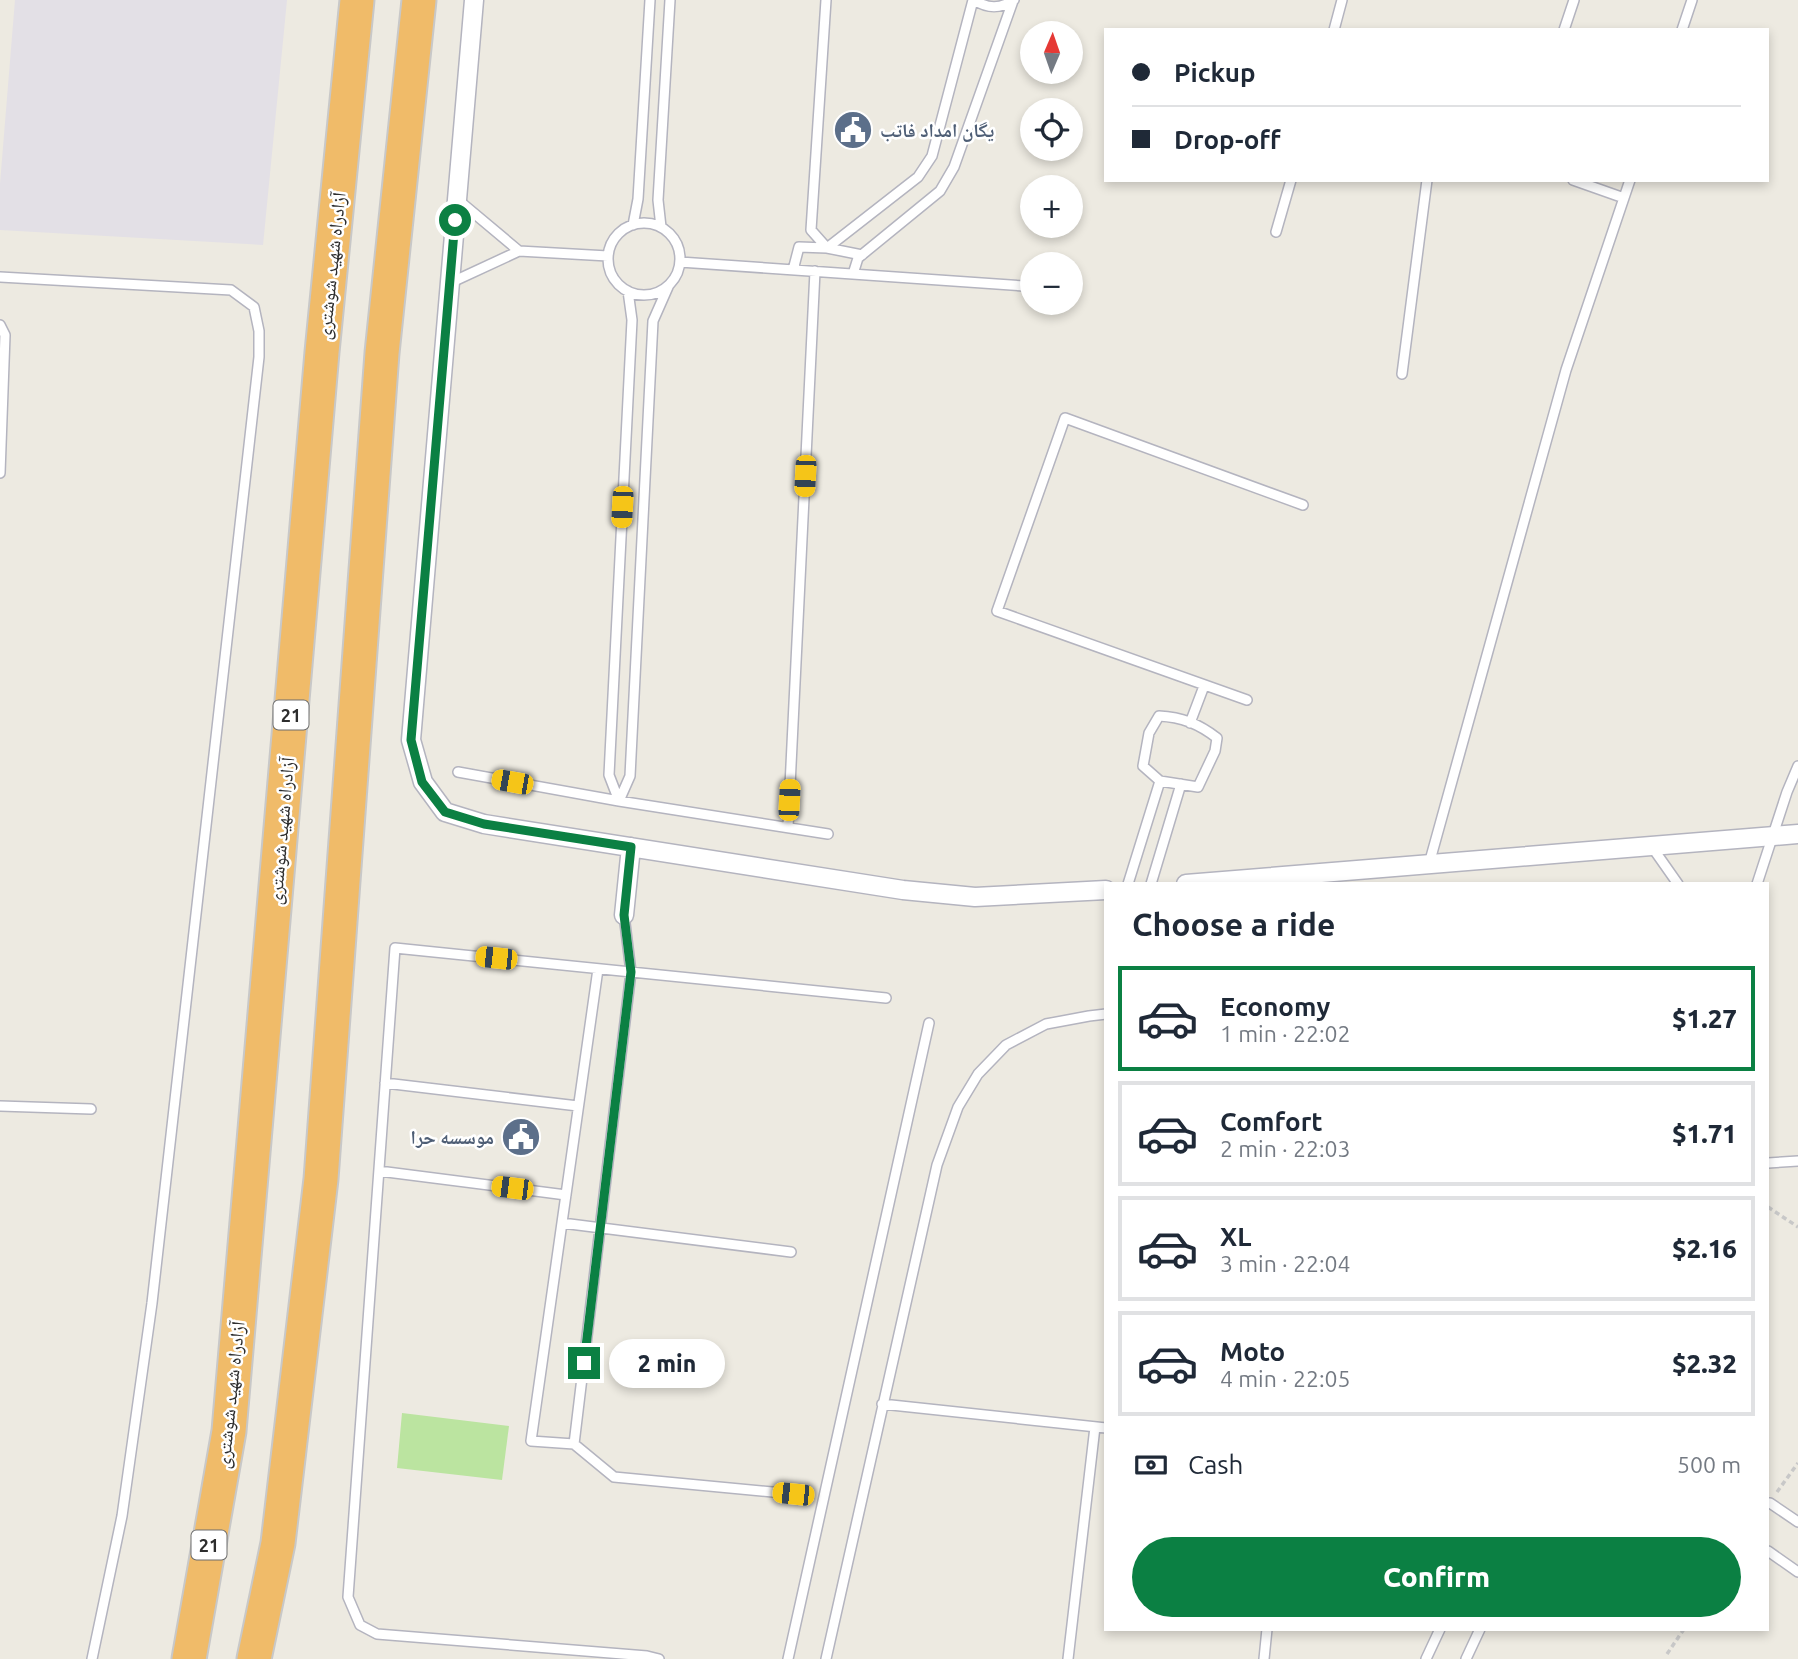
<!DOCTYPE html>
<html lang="en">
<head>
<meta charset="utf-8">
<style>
  body { margin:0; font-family:Ubuntu,"Noto Naskh Arabic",sans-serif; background:#f6f6f7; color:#1f2937; height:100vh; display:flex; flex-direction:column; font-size:26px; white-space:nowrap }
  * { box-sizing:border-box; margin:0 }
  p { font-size:23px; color:#747a83 }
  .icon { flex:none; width:38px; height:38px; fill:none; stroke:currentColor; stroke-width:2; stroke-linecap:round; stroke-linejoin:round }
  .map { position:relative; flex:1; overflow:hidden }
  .details { position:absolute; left:1104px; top:882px; width:665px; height:749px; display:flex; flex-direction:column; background:#fff; border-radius:0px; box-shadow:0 4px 10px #0003 }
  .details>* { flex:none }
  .hud { position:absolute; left:1104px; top:28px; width:665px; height:154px; border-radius:0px; box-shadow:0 4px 10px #0003; display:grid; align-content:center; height:154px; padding:0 28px; background:#fff }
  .needle { width:46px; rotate:2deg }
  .controls { position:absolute; left:1020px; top:21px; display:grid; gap:14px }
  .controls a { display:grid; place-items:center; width:63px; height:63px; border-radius:50%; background:#fff; box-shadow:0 4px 10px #0003; font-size:35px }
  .end { position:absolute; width:32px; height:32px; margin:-16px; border:9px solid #0b8043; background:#fff; box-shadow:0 0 0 4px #fff }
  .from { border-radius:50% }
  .bubble { position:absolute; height:49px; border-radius:24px; background:#fff; box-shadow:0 4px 10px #0003; font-size:23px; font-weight:800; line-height:49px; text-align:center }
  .car { position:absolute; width:21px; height:42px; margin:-21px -10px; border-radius:9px; box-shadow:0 0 5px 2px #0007; background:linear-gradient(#f5c518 24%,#345 0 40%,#f5c518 0 76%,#345 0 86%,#f5c518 0) }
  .hud b { display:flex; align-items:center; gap:24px; height:66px; font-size:26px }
  .hud b+b { border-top:2px solid #e0e1e3 }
  .hud i { width:18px; height:18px; background:#1f2937 }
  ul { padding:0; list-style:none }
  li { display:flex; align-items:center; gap:21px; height:105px; margin:0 14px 10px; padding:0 14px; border:4px solid #e0e1e3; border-radius:0px }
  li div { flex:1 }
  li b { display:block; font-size:26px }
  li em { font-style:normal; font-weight:800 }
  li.on { border-color:#0b8043 }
  li>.icon { width:63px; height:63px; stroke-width:1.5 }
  h2 { padding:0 28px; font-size:32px; line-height:84px }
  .pay { display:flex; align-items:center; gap:18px; height:77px; padding:0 28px; font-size:26px }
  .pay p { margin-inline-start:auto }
  .action { display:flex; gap:14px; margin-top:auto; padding:14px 28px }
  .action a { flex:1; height:80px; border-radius:42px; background:#0b8043; color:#fff; font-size:28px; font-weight:800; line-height:80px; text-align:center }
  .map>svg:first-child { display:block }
  .industrial { fill:#e3e0e6 }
  .pitch { fill:#bbe4a0 }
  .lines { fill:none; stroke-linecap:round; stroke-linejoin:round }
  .service-casing { stroke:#b4b4bf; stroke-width:12 }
  .minor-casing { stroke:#b4b4bf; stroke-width:21 }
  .motorway-casing { stroke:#c8c8c8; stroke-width:37 }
  .path { stroke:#c8c8c8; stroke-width:3.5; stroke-dasharray:5 3.5; stroke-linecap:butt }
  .service { stroke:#fff; stroke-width:9 }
  .minor { stroke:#fff; stroke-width:18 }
  .motorway { stroke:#f0bb69; stroke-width:33 }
  .route { stroke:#0b8043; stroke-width:9 }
  .labels { text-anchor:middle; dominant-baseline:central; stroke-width:5; stroke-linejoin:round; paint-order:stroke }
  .shield { fill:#fff; stroke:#6c6c6c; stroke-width:2 }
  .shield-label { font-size:18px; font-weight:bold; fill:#2d2d2d }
  .service-label { font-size:19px; font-weight:bold; fill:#4e5e75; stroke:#fff; text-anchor:start }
  .street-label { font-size:19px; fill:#2d2d2d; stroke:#fff }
</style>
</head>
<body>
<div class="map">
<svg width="1798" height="1659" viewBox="0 0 1798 1659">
  <rect width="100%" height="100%" fill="#edeae1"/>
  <path class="industrial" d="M15 0H287L263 245 0 230V184Z"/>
  <path class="pitch" d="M402 1413 509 1426 502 1480 397 1468Z"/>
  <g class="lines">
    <g class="service-casing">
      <path id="service" d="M826 0 811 230 827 248 862 255
        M974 0C988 9 1000 9 1014 0
        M1334 30 1342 0
        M1564 30 1574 0
        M1682 30 1692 0
        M1573 180 1624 198
        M457 199 519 251
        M608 259a36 36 0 1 1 72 0a36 36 0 1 1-72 0Z
        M633 225 638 199 650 0
        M661 227 658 200 670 0
        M1276 232 1291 180
        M680 262 1024 286
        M793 270 799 247 827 248 918 177 932 156 973 0
        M853 274 858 258 940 191 954 167 1013 1
        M0 277 231 290 254 307 259 331V357L152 1303 122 1516 92 1659
        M450 283 519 251 608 256
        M0 325 5 335 0 473
        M1402 374 1427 180
        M1247 700 997 611 1065 418 1303 505
        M1159 716C1182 717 1199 724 1217 738L1215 751 1198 787 1160 781 1143 766 1149 733Z
        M1190 723 1204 686
        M458 772 619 801 828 834
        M619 801 630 776 653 321 668 287
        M619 801 609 775 632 320 628 291
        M788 827 815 271
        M1652 847 1678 884
        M1429 864 1566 370 1630 180
        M1128 884 1160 781
        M1151 884 1181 784
        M1757 884 1787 792 1798 766
        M598 969 531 1441 574 1444 614 1477 793 1494
        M385 1083 578 1106
        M0 1106 91 1109
        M1768 1163 1798 1161
        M379 1171 566 1195
        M562 1223 791 1252
        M882 1404 1106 1428
        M574 1444 631 972 624 915
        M1770 1503 1798 1522
        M1768 1551 1798 1572
        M659 1659 647 1656 377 1634 360 1625 348 1597 395 948 886 998
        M788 1659 929 1023
        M826 1659 937 1165 958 1107 978 1074 1006 1045 1046 1024 1089 1016 1106 1014
        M1068 1659 1095 1427
        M1264 1659 1267 1629
        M1426 1659 1440 1629
        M1466 1659 1480 1629"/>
    </g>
    <g class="minor-casing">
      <path id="minor" d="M474 0 411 740 423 782 445 812 484 824 903 890 975 897 1106 890
        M1186 884 1798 834
        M624 915 631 847"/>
    </g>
    <g class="motorway-casing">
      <path id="motorway" d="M189 1659 229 1431 322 352 357 0
        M254 1659 278 1543 321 1179 382 353 419 0"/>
    </g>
    <path class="path" d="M1768 1207 1798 1227
      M1777 1492 1798 1463
      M1667 1654 1684 1629"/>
    <use href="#service" class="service"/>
    <use href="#minor" class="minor"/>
    <use href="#motorway" class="motorway"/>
  </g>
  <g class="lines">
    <path class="route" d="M455 220 411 740 422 782 445 812 484 824 631 847 624 915 631 972 584 1363"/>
  </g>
  <defs>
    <g id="civic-disc" transform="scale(2.0125)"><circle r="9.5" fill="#5c6f8a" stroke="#fff"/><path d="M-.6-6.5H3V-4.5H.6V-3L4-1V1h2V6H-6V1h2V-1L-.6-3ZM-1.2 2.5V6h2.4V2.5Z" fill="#fff"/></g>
  </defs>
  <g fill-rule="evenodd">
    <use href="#civic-disc" x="853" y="130"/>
    <use href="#civic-disc" x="521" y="1137"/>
  </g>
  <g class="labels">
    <g class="shield">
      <rect x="273.5" y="700.5" width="35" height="29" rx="5"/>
      <rect x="191.5" y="1530.5" width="35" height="29" rx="5"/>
    </g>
    <g class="shield-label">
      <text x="291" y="715">21</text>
      <text x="209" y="1545">21</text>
    </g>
    <g class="service-label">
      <text x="880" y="130">یگان امداد فاتب</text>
      <text x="494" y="1137" text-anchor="end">موسسه حرا</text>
    </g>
    <g class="street-label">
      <text transform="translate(331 266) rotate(-84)">آزادراه شهید شوشتری</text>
      <text transform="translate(281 831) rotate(-85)">آزادراه شهید شوشتری</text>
      <text transform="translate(230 1395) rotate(-84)">آزادراه شهید شوشتری</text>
    </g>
  </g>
</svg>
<div class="controls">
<a><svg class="needle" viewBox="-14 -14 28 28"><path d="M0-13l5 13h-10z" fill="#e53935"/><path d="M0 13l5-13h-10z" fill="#747a83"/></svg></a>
<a><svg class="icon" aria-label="locate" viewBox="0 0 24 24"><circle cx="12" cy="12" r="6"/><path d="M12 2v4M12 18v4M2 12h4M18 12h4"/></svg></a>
<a>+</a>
<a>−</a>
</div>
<i class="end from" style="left:455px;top:220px"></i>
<i class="end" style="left:584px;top:1363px"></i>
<div class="bubble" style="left:609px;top:1339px;width:116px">2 min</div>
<i class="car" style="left:805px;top:476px;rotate:183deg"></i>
<i class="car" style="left:622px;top:507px;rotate:183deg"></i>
<i class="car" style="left:512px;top:782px;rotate:280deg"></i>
<i class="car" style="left:789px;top:800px;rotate:3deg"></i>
<i class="car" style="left:496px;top:958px;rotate:276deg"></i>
<i class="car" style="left:512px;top:1188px;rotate:277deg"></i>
<i class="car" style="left:793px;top:1494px;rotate:276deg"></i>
<div class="hud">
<b><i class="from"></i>Pickup</b>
<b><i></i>Drop-off</b>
</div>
<section class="details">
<h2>Choose a ride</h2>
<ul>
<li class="on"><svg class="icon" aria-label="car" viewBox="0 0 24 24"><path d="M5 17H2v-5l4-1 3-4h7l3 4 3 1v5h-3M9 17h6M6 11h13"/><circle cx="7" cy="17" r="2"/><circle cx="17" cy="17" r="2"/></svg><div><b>Economy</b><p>1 min · 22:02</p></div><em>$1.27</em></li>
<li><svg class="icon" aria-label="car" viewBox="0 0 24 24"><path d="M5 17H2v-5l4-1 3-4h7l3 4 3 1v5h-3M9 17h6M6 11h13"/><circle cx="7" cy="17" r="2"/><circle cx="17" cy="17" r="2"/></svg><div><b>Comfort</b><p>2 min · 22:03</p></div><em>$1.71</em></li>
<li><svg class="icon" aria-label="car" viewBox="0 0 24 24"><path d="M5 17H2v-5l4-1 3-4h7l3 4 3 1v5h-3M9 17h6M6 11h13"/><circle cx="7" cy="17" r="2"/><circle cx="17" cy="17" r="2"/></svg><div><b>XL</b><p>3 min · 22:04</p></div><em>$2.16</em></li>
<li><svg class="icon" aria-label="car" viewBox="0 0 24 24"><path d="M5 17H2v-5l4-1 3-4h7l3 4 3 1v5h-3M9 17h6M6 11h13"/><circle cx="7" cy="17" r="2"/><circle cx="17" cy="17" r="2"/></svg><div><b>Moto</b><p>4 min · 22:05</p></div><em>$2.32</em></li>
</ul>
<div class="pay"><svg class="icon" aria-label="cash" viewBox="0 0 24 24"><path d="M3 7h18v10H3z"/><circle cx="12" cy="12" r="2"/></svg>Cash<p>500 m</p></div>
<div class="action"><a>Confirm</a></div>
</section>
</div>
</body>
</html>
